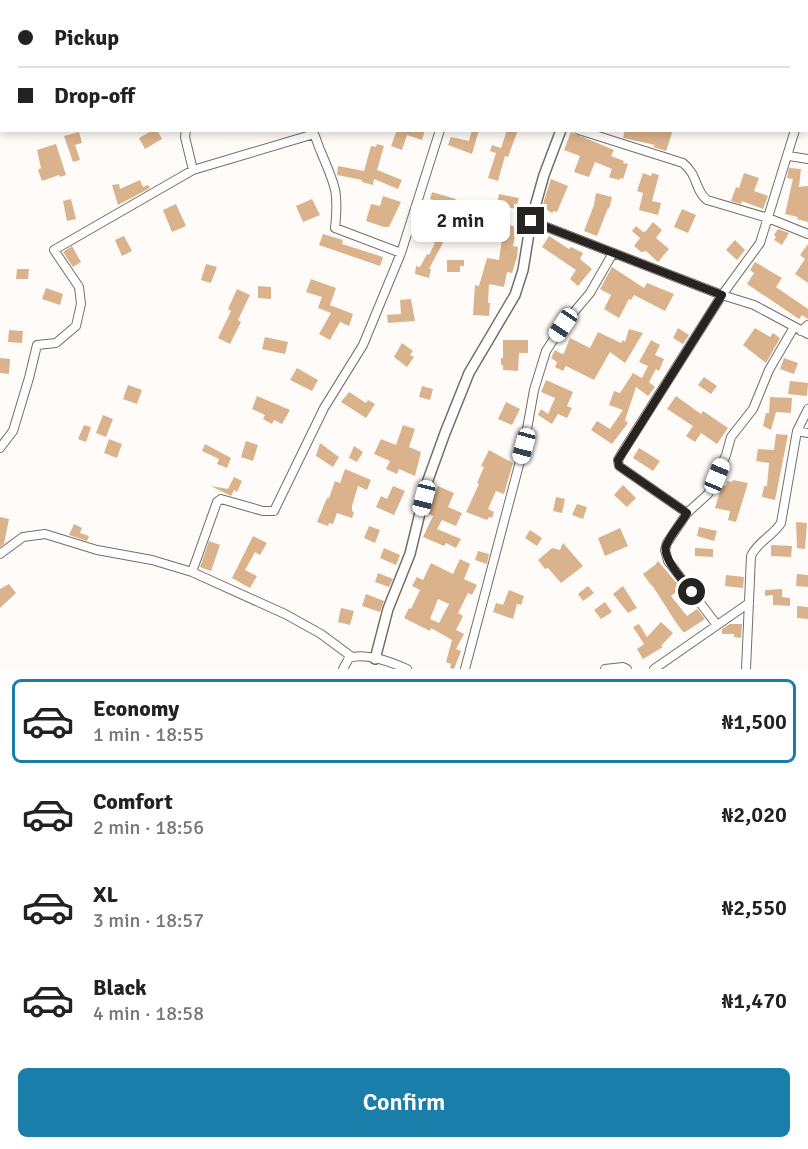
<!DOCTYPE html>
<html lang="en">
<head>
<meta charset="utf-8">
<style>
  body { margin:0; font-family:Signika,sans-serif; background:#f2f2f2; color:#222; height:100vh; display:flex; flex-direction:column; font-size:22px; white-space:nowrap }
  * { box-sizing:border-box; margin:0 }
  p { font-size:20px; color:#767676 }
  .icon { flex:none; width:33px; height:33px; fill:none; stroke:currentColor; stroke-width:2; stroke-linecap:round; stroke-linejoin:round }
  .map { position:relative; height:669px; overflow:hidden }
  .sheet { display:flex; flex-direction:column; background:#fff; flex:1 }
  .sheet>* { flex:none }
  .banner { position:absolute; left:0px; top:0px; width:808px; height:132px; box-shadow:0 3px 9px #0003; display:grid; align-content:center; height:132px; padding:0 18px; background:#fff }
  .end { position:absolute; width:27px; height:27px; margin:-14px; border:8px solid #262320; background:#fff; box-shadow:0 0 0 3px #fff }
  .from { border-radius:50% }
  .bubble { position:absolute; height:42px; border-radius:9px; background:#fff; box-shadow:0 3px 9px #0003; font-size:20px; font-weight:600; line-height:42px; text-align:center }
  .car { position:absolute; width:18px; height:36px; margin:-18px -9px; border-radius:8px; box-shadow:0 0 4px 2px #0007; background:linear-gradient(#fff 24%,#345 0 40%,#fff 0 76%,#345 0 86%,#fff 0) }
  .banner b { display:flex; align-items:center; gap:21px; height:57px; font-size:22px }
  .banner b+b { border-top:2px solid #e0e0e0 }
  .banner i { width:15px; height:15px; background:#222 }
  ul { padding:10px 0 0; list-style:none }
  li { display:flex; align-items:center; gap:18px; height:84px; margin:0 12px 9px; padding:0 6px; border:3px solid transparent; border-radius:9px }
  li div { flex:1 }
  li b { display:block; font-size:22px }
  li em { font-style:normal; font-weight:600 }
  li.current { border-color:#197faa }
  li>.icon { width:54px; height:54px; stroke-width:1.5 }
  .button { display:flex; gap:12px; margin-top:auto; padding:12px 18px }
  .button a { flex:1; height:69px; border-radius:9px; background:#197faa; color:#fff; font-size:24px; font-weight:600; line-height:69px; text-align:center }
  .map>svg:first-child { display:block }
  .building { fill:#dab28b; fill-rule:evenodd }
  .lines { fill:none; stroke-linecap:round; stroke-linejoin:round }
  .minor-casing { stroke:#756e67; stroke-width:10 }
  .tertiary-casing { stroke:#756e67; stroke-width:12 }
  .minor { stroke:#fff; stroke-width:8 }
  .tertiary { stroke:#fff; stroke-width:9 }
  .route { stroke:#262320; stroke-width:8 }
</style>
</head>
<body>
<div class="map">
<svg width="808" height="669" viewBox="0 0 808 669">
  <rect width="100%" height="100%" fill="#fefbf8"/>
  <path class="building" d="M153 130H157L162 139 145 149 139 138Z
    M397 130H425L422 140 407 135 402 150 391 146Z
    M472 130H479L472 154 448 145 451 137 469 141Z
    M507 130H518L508 157 505 156 498 181 488 178 496 153 490 151 492 145 501 148Z
    M625 130H673L666 151 653 147 655 145 623 138Z
    M79 132 82 143 75 145 80 160 73 162 64 136Z
    M571 132 614 150 611 156 624 161 623 163 628 164 623 179 620 178 619 180 609 177 612 169 595 162 589 177 574 172 580 156 564 150Z
    M56 144 66 175 60 177 59 175 42 181 38 170 41 168 37 150Z
    M377 144 384 146 377 170 402 180 398 189 374 179 373 185 362 182V180L337 175 338 166 364 171 371 146 376 147Z
    M789 168 801 169 799 187 808 186V222L797 219 798 217 785 214 793 179 787 178Z
    M643 173 651 176 652 173 659 175 652 201 661 203 658 215 639 210 643 193 637 191Z
    M744 173 759 178 754 191 768 196 763 209 742 201 741 204 731 201 736 187 739 188Z
    M551 179 568 186 557 212 554 211 552 213 542 207Z
    M140 180 143 187 148 185 150 188 118 205 112 185 119 184 120 189Z
    M432 192 456 199 453 209 432 202 433 200 430 199Z
    M596 193 612 197 609 209 608 208 597 236 584 231 594 205Z
    M499 194 519 198 517 205 527 204V211L497 205Z
    M383 196 401 202 389 227H384L366 221 371 204 380 206Z
    M71 199 76 219 67 221 63 201Z
    M312 199 320 215 303 222 296 206Z
    M176 204 186 226 172 232 163 210Z
    M682 209 696 215 688 233 674 227Z
    M496 222 517 227 513 246 518 247 517 257 512 273 507 272 504 287 489 284 488 303H490L489 316 473 315 475 285 479 286 487 258 499 260 502 239 492 236Z
    M653 222 662 230 656 238 669 249 658 262 646 251 641 252 634 246 640 238 632 231 636 226 643 232 646 231Z
    M419 228 446 237 429 269H431L429 278 415 274 416 266 420 267 427 254 429 255 435 243 416 236Z
    M778 229 789 233 782 245 774 240 776 237 774 235Z
    M323 234 343 240 342 244 383 257 380 266 319 245Z
    M124 236 132 251 122 256 115 240Z
    M549 236 569 249 571 247 583 253 580 259 592 269 578 286 570 279 576 270 542 247Z
    M735 240 745 250 737 260 726 250Z
    M808 244V283L795 274 805 259 800 255Z
    M72 246 81 262 73 267 63 252Z
    M447 260H464V266H460V272H447Z
    M755 262 782 278 776 287 808 309V319L802 315 799 319 747 284 754 273 750 270Z
    M206 264 217 267 211 283 201 280Z
    M612 267 644 288 647 283 674 294 665 311 634 295 631 300 629 299 619 318 604 309 611 295 600 289Z
    M17 269H29L28 279H16Z
    M311 279 336 288 330 305 353 314 349 326 340 322 330 340 319 334 331 313 318 308 322 297 306 292Z
    M258 286 271 287V299L258 298Z
    M46 288 63 294 60 305 42 299Z
    M237 289 250 295 238 320 241 322 230 344 218 338 231 311 228 309Z
    M411 299 415 321 388 323 387 315 401 314 400 300Z
    M678 328 689 335 683 344 673 338Z
    M755 328 770 337 773 333 780 338 766 363 743 345Z
    M629 329 643 333 625 363 610 352 594 380 566 366 563 371 555 367 557 362 551 358 555 350 562 354 564 353 570 338 590 348 598 332 621 343 623 340 625 342Z
    M9 330 23 331 22 343 8 342Z
    M265 337 288 342 285 354 262 349Z
    M503 340H528V353H519L518 371 503 370V365H501V358H503Z
    M651 340 660 345 655 355 664 359 659 371 656 369 649 382 655 387 648 396 636 387 625 420 628 423 612 444 591 430 597 421 610 429 623 410 609 405 614 391 620 393 633 373 642 378 648 366 639 362Z
    M402 343 413 351 410 355 414 357 407 367 394 357Z
    M0 358 10 359 9 374 0 373Z
    M784 358 798 363 794 374 780 369Z
    M297 368 318 380 312 391 290 380Z
    M704 377 717 386 711 394 698 385Z
    M546 380 573 392 567 406 572 408 567 418 558 414 552 424 538 415 541 409 548 414 555 398 541 392Z
    M790 381 808 383 807 396 788 394Z
    M128 385 142 390 137 404 123 399Z
    M422 386 433 389 430 400 419 397Z
    M349 392 366 403 368 400 375 404 366 418 341 402Z
    M257 396 290 410 282 424 274 420 272 424 263 419 265 415 252 409Z
    M676 396 701 414 703 411 728 428 717 444 701 433 695 442 686 436 693 426 667 409Z
    M770 397 792 398 791 413 776 412 771 430 763 426 766 413H769Z
    M506 402 520 409 512 425 498 419Z
    M103 415 113 419 106 437 96 433Z
    M84 425 91 427 86 442 78 439Z
    M403 425 415 429 409 447 421 452 415 476 399 469 397 474 386 469 390 461 374 454 381 439 396 445Z
    M776 434 788 435 775 500 762 497 764 486H767L769 463 756 461 758 449 774 450Z
    M109 439 122 444 117 458 104 453Z
    M246 441 258 445 253 461 241 457Z
    M320 443 339 457 333 467 316 456Z
    M205 444 231 458 227 468 217 464 219 459 202 451Z
    M354 446 363 452 357 462 349 458Z
    M639 448 660 461 653 471 633 458Z
    M489 450 513 463 504 494 496 491 488 509 494 512 492 518 489 517 487 520 466 512 479 484 477 483 484 467 481 466Z
    M345 469 371 480 367 490 358 486 352 506V511L354 512 352 518 337 513 333 524 329 523 328 526 317 522 327 498H329L335 481 340 483Z
    M234 477 242 481 237 492 234 490 231 496 211 486 228 489Z
    M733 480 748 483 736 522 728 520 730 511 715 508 722 485 726 486 727 481 732 482Z
    M623 485 636 498 627 507 614 495Z
    M393 486 405 491 394 515 376 507 381 496 387 499Z
    M438 486 454 493 448 507 462 513 456 526 442 520 437 529 461 539 456 548 446 543 444 546 423 537 433 516 427 513Z
    M556 497 565 499 562 513 553 511Z
    M577 504 587 507 583 519 572 515Z
    M0 517 9 519 4 544 0 547Z
    M796 522 807 523 805 549 797 548Z
    M74 524 82 528 80 533 89 536 87 541 69 535Z
    M369 526 380 530 375 543 364 538Z
    M699 527 717 531 714 541 697 536Z
    M620 528 628 546 605 556 598 538Z
    M530 530 542 538 537 546 525 538Z
    M253 536 267 543 260 555 255 552 245 570 257 576 250 588 232 578Z
    M209 541 220 545 211 571 200 567Z
    M563 543 583 566 561 583 548 568 545 569 538 560 552 548 560 550Z
    M771 545 792 546 791 557 771 556Z
    M384 548 400 555 396 565 380 558Z
    M695 548 713 549V557L695 556Z
    M478 551 489 554 487 564 475 560Z
    M460 559 470 564 464 579 477 585 472 595 468 593 458 613 463 616 456 630 464 634 456 649 461 651 454 669 450 668 451 664 446 662 452 640 431 628 430 631 404 618 409 608 411 609 420 590 412 586 417 577 423 580 431 563 453 574ZM438 599 449 604 439 623 430 619Z
    M658 561 680 587 678 588 679 590 671 596 687 616 697 609 705 619 685 632H683L675 621 652 585H651L643 574 655 565Z
    M378 573 393 579 389 587 375 582Z
    M797 574 808 575V587L796 586Z
    M726 575 744 577 743 588 725 586Z
    M9 584 16 593 0 608V589Z
    M588 586 594 593 583 601 578 594Z
    M623 586 637 608 628 613 613 594Z
    M782 589V597L790 598V606L773 605V595L765 596V590Z
    M509 590 524 596 521 605 517 604 513 619 493 612 496 603 503 605Z
    M366 594 384 601 380 612 362 606Z
    M605 602 612 612 601 619 594 610Z
    M797 606 808 607V619L797 618Z
    M341 608 354 611 350 625 338 622Z
    M661 622 673 633 661 646 663 647 643 659 637 649 644 644 633 627 639 624 647 637Z
    M730 624H742L741 638 734 637V634H722V629Z"/>
  <g class="lines">
    <g class="minor-casing">
      <path id="minor" d="M22 0 23 2
        M377 0 382 2
        M199 2 204 0
        M489 2V0
        M807 116H808
        M186 130 185 137 193 170
        M579 130 683 163C698 175 695 191 707 200L768 218 808 234
        M789 156 808 159
        M531 221 722 295 754 305 808 334
        M794 327 769 370 753 409 731 437 726 455 708 494 687 513 619 466 618 460 622 453 722 295 760 243 795 130
        M801 331 808 325
        M797 431 808 433
        M0 448 13 431 29 378 37 345 56 343 76 326 81 304 79 287 54 250 193 170 314 134C317 140 318 146 321 152 335 186 339 190 335 228L401 253
        M687 513 667 543 665 550 668 561 717 625
        M0 554 23 537 45 534 97 550 152 560 192 572 285 614 321 634 352 657
        M192 572 217 502 221 499 263 511H274L324 408 363 345 401 253 440 130
        M343 669 349 658C366 652 391 662 407 669
        M465 669 524 446 534 390 546 351 563 325 590 293 613 253
        M605 669 623 667 627 669
        M654 669 749 603
        M746 669 751 556C758 541 772 537 781 523L797 431 808 409"/>
    </g>
    <g class="tertiary-casing">
      <path id="tertiary" d="M576 2V0
        M375 659 388 609 410 554 428 480 445 433 469 373 515 295 523 270 531 221 544 175 561 130"/>
    </g>
    <use href="#minor" class="minor"/>
    <use href="#tertiary" class="tertiary"/>
  </g>
  <g class="lines">
    <path class="route" d="M531 221 722 295 618 460 619 466 687 513C682 522 669 537 666 546 662 559 685 582 692 592"/>
  </g>
</svg>
<i class="end from" style="left:692px;top:592px"></i>
<i class="end" style="left:531px;top:221px"></i>
<div class="bubble" style="left:411px;top:200px;width:99px">2 min</div>
<i class="car" style="left:563px;top:325px;rotate:214deg"></i>
<i class="car" style="left:524px;top:446px;rotate:195deg"></i>
<i class="car" style="left:717px;top:476px;rotate:22deg"></i>
<i class="car" style="left:424px;top:498px;rotate:194deg"></i>
<div class="banner">
<b><i class="from"></i>Pickup</b>
<b><i></i>Drop-off</b>
</div>
</div>
<section class="sheet">
<ul>
<li class="current"><svg class="icon" aria-label="car" viewBox="0 0 24 24"><path d="M5 17H2v-5l4-1 3-4h7l3 4 3 1v5h-3M9 17h6M6 11h13"/><circle cx="7" cy="17" r="2"/><circle cx="17" cy="17" r="2"/></svg><div><b>Economy</b><p>1 min · 18:55</p></div><em>₦1,500</em></li>
<li><svg class="icon" aria-label="car" viewBox="0 0 24 24"><path d="M5 17H2v-5l4-1 3-4h7l3 4 3 1v5h-3M9 17h6M6 11h13"/><circle cx="7" cy="17" r="2"/><circle cx="17" cy="17" r="2"/></svg><div><b>Comfort</b><p>2 min · 18:56</p></div><em>₦2,020</em></li>
<li><svg class="icon" aria-label="car" viewBox="0 0 24 24"><path d="M5 17H2v-5l4-1 3-4h7l3 4 3 1v5h-3M9 17h6M6 11h13"/><circle cx="7" cy="17" r="2"/><circle cx="17" cy="17" r="2"/></svg><div><b>XL</b><p>3 min · 18:57</p></div><em>₦2,550</em></li>
<li><svg class="icon" aria-label="car" viewBox="0 0 24 24"><path d="M5 17H2v-5l4-1 3-4h7l3 4 3 1v5h-3M9 17h6M6 11h13"/><circle cx="7" cy="17" r="2"/><circle cx="17" cy="17" r="2"/></svg><div><b>Black</b><p>4 min · 18:58</p></div><em>₦1,470</em></li>
</ul>
<div class="button"><a>Confirm</a></div>
</section>
</body>
</html>
